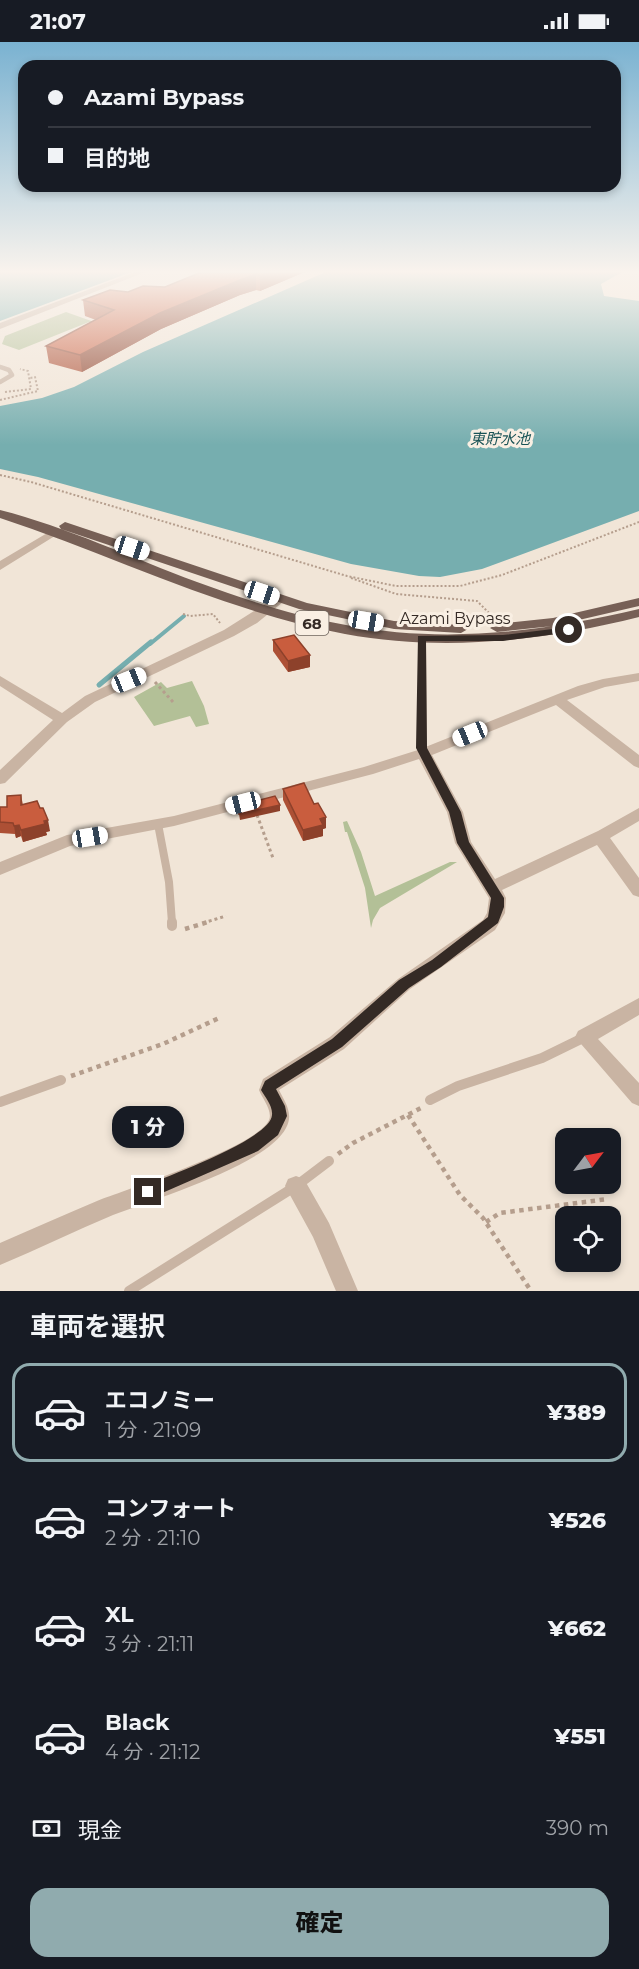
<!DOCTYPE html>
<html lang="ja">
<head>
<meta charset="utf-8">
<style>
  body { margin:0; font-family:Montserrat,"Noto Sans JP",sans-serif; background:#20242c; color:#f1f3f6; height:100vh; display:flex; flex-direction:column; font-size:22px; white-space:nowrap }
  * { box-sizing:border-box; margin:0 }
  p { font-size:20px; color:#9ea1a6 }
  .icon { flex:none; width:33px; height:33px; fill:none; stroke:currentColor; stroke-width:2; stroke-linecap:round; stroke-linejoin:round }
  .map { position:relative; height:1249px; overflow:hidden }
  .details { display:flex; flex-direction:column; background:#171b24; flex:1 }
  .details>* { flex:none }
  .hud { position:absolute; left:18px; top:18px; width:603px; height:132px; border-radius:18px; box-shadow:0 3px 9px #0003; display:grid; align-content:center; height:132px; padding:0 30px; background:#171b24 }
  .needle { width:39px; rotate:58deg }
  .controls { position:absolute; left:555px; top:1086px; display:grid; gap:12px }
  .controls a { display:grid; place-items:center; width:66px; height:66px; border-radius:12px; background:#171b24; box-shadow:0 3px 9px #0003; font-size:30px }
  .end { position:absolute; width:27px; height:27px; margin:-14px; border:8px solid #342a25; background:#fff; box-shadow:0 0 0 3px #fff }
  .from { border-radius:50% }
  .bubble { position:absolute; height:42px; border-radius:18px; background:#171b24; box-shadow:0 3px 9px #0003; font-size:20px; font-weight:800; line-height:42px; text-align:center }
  .car { position:absolute; width:18px; height:36px; margin:-18px -9px; border-radius:8px; box-shadow:0 0 4px 2px #0007; background:linear-gradient(#fff 24%,#345 0 40%,#fff 0 76%,#345 0 86%,#fff 0) }
  .hud b { display:flex; align-items:center; gap:21px; height:57px; font-size:22px }
  .hud b+b { border-top:2px solid #363941 }
  .hud i { width:15px; height:15px; background:#f1f3f6 }
  ul { padding:0; list-style:none }
  li { display:flex; align-items:center; gap:18px; height:99px; margin:0 12px 9px; padding:0 18px; border:3px solid transparent; border-radius:18px }
  li div { flex:1 }
  li b { display:block; font-size:22px }
  li em { font-style:normal; font-weight:800 }
  li.active { border-color:#90abae }
  li>.icon { width:54px; height:54px; stroke-width:1.5 }
  h2 { padding:0 30px; font-size:27px; line-height:72px }
  .pay { display:flex; align-items:center; gap:15px; height:66px; padding:0 30px; font-size:22px }
  .pay p { margin-inline-start:auto }
  .cta { display:flex; gap:12px; margin-top:auto; padding:12px 30px }
  .cta a { flex:1; height:69px; border-radius:18px; background:#90abae; color:#111; font-size:24px; font-weight:800; line-height:69px; text-align:center }
  .status { display:flex; justify-content:space-between; align-items:center; height:42px; padding:0 30px; background:#171b24; direction:ltr }
  .status svg { height:16px; fill:currentColor }
  .map>svg:first-child { display:block }
  .green { fill:#b3c097 }
  .water { fill:#76aeaf }
  .lines { fill:none; stroke-linecap:round; stroke-linejoin:round }
  .stream-far1 { stroke:#76aeaf; stroke-width:4 }
  .stream { stroke:#76aeaf; stroke-width:5 }
  .path-far2 { stroke:#b59e8d; stroke-width:2; stroke-dasharray:2 2; stroke-linecap:butt }
  .path-far1 { stroke:#b59e8d; stroke-width:3; stroke-dasharray:3 3; stroke-linecap:butt }
  .path { stroke:#b59e8d; stroke-width:4.5; stroke-dasharray:4.5 4.5; stroke-linecap:butt }
  .lane-far3 { stroke:#c9b4a3; stroke-width:4.5 }
  .lane-far2 { stroke:#c9b4a3; stroke-width:6 }
  .lane-far1 { stroke:#c9b4a3; stroke-width:8 }
  .lane { stroke:#c9b4a3; stroke-width:10 }
  .street { fill:#c9b4a3; fill-rule:evenodd }
  .primary { fill:#776056; fill-rule:evenodd }
  .wall { fill:#ad5035 }
  .shaded-wall { fill:#8d412b }
  .building { fill:#c95d3e; stroke:#8d412b; stroke-width:1.5 }
  .route { fill:#342a25 }
  .labels { text-anchor:middle; dominant-baseline:central; stroke-width:6; stroke-linejoin:round; paint-order:stroke }
  .far-water-label { font-size:15px; font-style:italic; fill:#1a5356; stroke:#f9efe3 }
  .shield { fill:#f9efe3; stroke:#6f655e; stroke-width:1.5 }
  .shield-label { font-size:15px; font-weight:bold; fill:#342a25 }
  .street-label { font-size:16px; fill:#342a25; stroke:#f9efe3 }
</style>
</head>
<body>
<div class="status"><b>21:07</b><svg viewBox="0 0 49 12"><path d="M0 12V9h3v3zM5 12V6h3v6zM10 12V3h3v9zM15 12V0h3v12zM26 1h20v11H26zM47 4h2v5h-2z"/></svg></div>
<div class="map">
<svg width="639" height="1249" viewBox="0 0 639 1249">
  <rect width="100%" height="100%" fill="#f1e5d7"/>
  <path class="green" d="M66 270 97 281 89 280 19 308 2 302 5 294Z
    M192 639 204 664 209 682 196 685 190 674 154 684 134 655 161 640 167 646Z
    M347 779 361 810 375 854 450 820H457L380 866 373 878 371 886 365 846 347 790H345L343 780Z"/>
  <path class="water" d="M0 229H134L0 279Z
    M328 229H624L601 242 604 254 639 259V469L482 527 440 535 419 534 351 522 38 435 0 427V364L42 356 74 345 143 310Z"/>
  <g class="lines">
    <path class="stream-far1" d="M150 602 184 574"/>
    <path class="stream" d="M99 643 151 600"/>
    <path class="path-far2" d="M5 350 31 347 28 329 20 327
      M0 358 38 349 35 335 30 336
      M0 433 31 440 347 534 396 544H460L502 533 639 480
      M351 536 396 552 477 559 493 575
      M183 572 190 574 213 572 220 581"/>
    <path class="path-far1" d="M155 640 173 660
      M257 773 273 816
      M203 881 226 874"/>
    <path class="path" d="M185 887 208 880
      M71 1034 163 1002 219 976
      M408 1073 460 1153 483 1176 531 1249
      M338 1112 353 1101 421 1066
      M486 1180 500 1171 608 1157"/>
    <path class="lane-far3" d="M0 325 9 328 12 333 0 340"/>
    <path class="lane-far2" d="M422 602V596"/>
    <path class="lane-far1" d="M422 600 423 711
      M158 782 169 840 172 881"/>
    <path class="lane" d="M172 880V884
      M430 1058 458 1044 542 1016 585 995
      M0 1060 61 1038
      M129 1249 296 1144 329 1119"/>
    <path class="street" d="M138 229H148L0 287V281Z
      M54 487 60 490 58 492 0 528V519Z
      M279 553 283 554 285 557 283 560 257 581 234 594 95 660 67 680 5 741 0 742V728L53 678 0 644V634L62 671 85 654 224 588Z
      M639 631V639L605 645 567 658 639 713V726L634 724 556 663 432 713 463 770 471 800 495 837 598 789 639 766V779L610 796 639 836V855L633 853 597 803 502 848 506 856 505 871 495 888 410 947 344 1007 279 1048C285 1060 294 1072 286 1086 267 1123 154 1157 113 1173 75 1189 38 1207 0 1223V1201C32 1187 64 1173 97 1159 128 1147 257 1105 269 1078 273 1069 262 1056 259 1048L263 1037 330 995 398 937 483 878 487 871 489 856 455 801 447 770 419 717 373 732 174 784 70 804 0 833V820L67 793 174 774 364 725 418 708 578 644 603 637Z
      M639 956V973L598 997 639 1041V1064L632 1061 575 995 578 989Z
      M296 1134 304 1137 329 1181 358 1249H336L313 1195 285 1144 288 1137Z"/>
    <path class="primary" d="M0 468C67 485 132 516 197 540 246 558 295 574 346 583 444 602 543 590 639 567V575C543 599 444 610 345 592 226 570 115 514 0 476Z
      M65 480 307 561 394 579 461 583 468 587 461 591 394 587 299 567 61 487 59 484Z
      M639 556V564L553 584 497 590 490 586 497 582 553 576Z"/>
  </g>
  <path class="wall" d="M198 229H307L260 249 256 248 240 253 161 287 82 330 49 321 46 304 96 278 85 274 83 258 128 250 165 245 198 231Z
    M273 598 310 613V625L288 630 273 609Z
    M283 747 326 786 323 787V794L303 799 283 758Z
    M21 753 23 763 50 789 46 790 47 793 23 800 21 794 16 796 15 792 0 791V765H7Z"/>
  <path class="shaded-wall" d="M272 229H307L260 249V234Z
    M256 232V248L240 253 161 287 82 330 80 313 160 271 240 238Z
    M310 613V625L288 630V619Z
    M280 763V769L240 778 239 772Z
    M326 775V786L323 787V794L303 799V788L320 777Z
    M48 778 50 789 46 790 47 793 23 800 21 788Z
    M19 783 21 794 16 796 14 784Z"/>
  <path class="building" d="M204 229H272L260 234 256 232 240 238 160 271 80 313 46 304 114 268 83 258 110 248 128 250 143 244 165 245Z
    M294 593 310 613 288 619 273 598Z
    M304 741 314 762 318 761 326 775 320 777 323 783 303 788 283 747Z
    M21 753V763L37 759 40 766H43L48 778 44 779 45 782 21 788 19 783 14 784 13 781 0 780V765H7V754Z
    M275 754 280 763 239 772 237 764Z"/>
  <linearGradient id="sky" x2="0" y2="1"><stop stop-color="#7ab2d1"/><stop offset="0.57" stop-color="#f9f3ed"/><stop offset="1" stop-color="#f9f3ed" stop-opacity="0"/></linearGradient>
  <rect width="639" height="403" fill="url(#sky)"/>
  <path class="route" d="M569 585 572 586V590L503 599H426L427 706 461 770 469 800 504 856V865L498 881 441 925 409 946 342 1005 276 1047 285 1064 287 1074 278 1093 258 1109 153 1155 148 1158 142 1155 140 1150 142 1145C165 1135 271 1097 272 1073 273 1064 265 1055 261 1048L265 1039 332 997 399 938 432 918 488 875 491 856 457 801 449 770 416 706 418 594 503 593Z"/>
  <g class="labels">
    <g class="far-water-label">
      <text x="500" y="396">東貯水池</text>
    </g>
    <rect class="shield" x="295.5" y="569" width="33" height="24" rx="4.5"/>
    <g class="shield-label">
      <text x="312" y="581">68</text>
    </g>
    <g class="street-label">
      <text x="455" y="576">Azami Bypass</text>
    </g>
  </g>
</svg>
<div class="controls">
<a><svg class="needle" viewBox="-14 -14 28 28"><path d="M0-13l5 13h-10z" fill="#e53935"/><path d="M0 13l5-13h-10z" fill="#9ea1a6"/></svg></a>
<a><svg class="icon" aria-label="locate" viewBox="0 0 24 24"><circle cx="12" cy="12" r="6"/><path d="M12 2v4M12 18v4M2 12h4M18 12h4"/></svg></a>
</div>
<i class="end from" style="left:569px;top:588px"></i>
<i class="end" style="left:148px;top:1150px"></i>
<div class="bubble" style="left:112px;top:1064px;width:72px">1 分</div>
<i class="car" style="left:132px;top:506px;rotate:108deg"></i>
<i class="car" style="left:262px;top:551px;rotate:108deg"></i>
<i class="car" style="left:366px;top:579px;rotate:99deg"></i>
<i class="car" style="left:129px;top:638px;rotate:68deg"></i>
<i class="car" style="left:470px;top:692px;rotate:248deg"></i>
<i class="car" style="left:243px;top:761px;rotate:256deg"></i>
<i class="car" style="left:90px;top:795px;rotate:81deg"></i>
<div class="hud">
<b><i class="from"></i>Azami Bypass</b>
<b><i></i>目的地</b>
</div>
</div>
<section class="details">
<h2>車両を選択</h2>
<ul>
<li class="active"><svg class="icon" aria-label="car" viewBox="0 0 24 24"><path d="M5 17H2v-5l4-1 3-4h7l3 4 3 1v5h-3M9 17h6M6 11h13"/><circle cx="7" cy="17" r="2"/><circle cx="17" cy="17" r="2"/></svg><div><b>エコノミー</b><p>1 分 · 21:09</p></div><em>¥389</em></li>
<li><svg class="icon" aria-label="car" viewBox="0 0 24 24"><path d="M5 17H2v-5l4-1 3-4h7l3 4 3 1v5h-3M9 17h6M6 11h13"/><circle cx="7" cy="17" r="2"/><circle cx="17" cy="17" r="2"/></svg><div><b>コンフォート</b><p>2 分 · 21:10</p></div><em>¥526</em></li>
<li><svg class="icon" aria-label="car" viewBox="0 0 24 24"><path d="M5 17H2v-5l4-1 3-4h7l3 4 3 1v5h-3M9 17h6M6 11h13"/><circle cx="7" cy="17" r="2"/><circle cx="17" cy="17" r="2"/></svg><div><b>XL</b><p>3 分 · 21:11</p></div><em>¥662</em></li>
<li><svg class="icon" aria-label="car" viewBox="0 0 24 24"><path d="M5 17H2v-5l4-1 3-4h7l3 4 3 1v5h-3M9 17h6M6 11h13"/><circle cx="7" cy="17" r="2"/><circle cx="17" cy="17" r="2"/></svg><div><b>Black</b><p>4 分 · 21:12</p></div><em>¥551</em></li>
</ul>
<div class="pay"><svg class="icon" aria-label="cash" viewBox="0 0 24 24"><path d="M3 7h18v10H3z"/><circle cx="12" cy="12" r="2"/></svg>現金<p>390 m</p></div>
<div class="cta"><a>確定</a></div>
</section>
</body>
</html>
